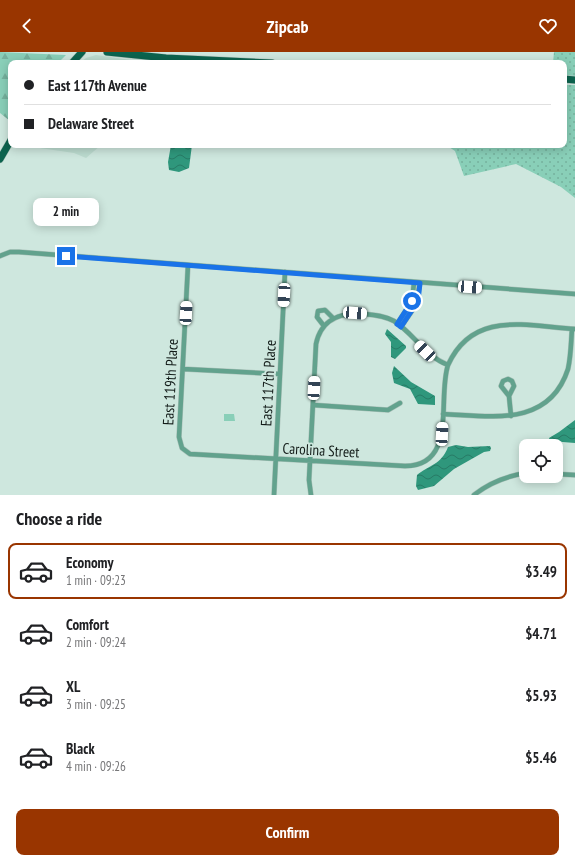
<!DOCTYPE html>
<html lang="en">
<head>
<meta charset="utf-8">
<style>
  body { margin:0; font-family:"PT Sans Narrow",sans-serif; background:#f6f6f6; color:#202124; height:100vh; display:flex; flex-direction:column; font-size:15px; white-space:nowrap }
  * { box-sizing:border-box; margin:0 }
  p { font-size:13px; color:#757577 }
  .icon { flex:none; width:22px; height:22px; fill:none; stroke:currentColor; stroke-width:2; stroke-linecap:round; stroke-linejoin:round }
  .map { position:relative; height:443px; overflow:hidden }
  .sheet { display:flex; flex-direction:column; background:#fff; flex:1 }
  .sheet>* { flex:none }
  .guide { position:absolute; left:8px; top:8px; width:559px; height:88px; border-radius:8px; box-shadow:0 2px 10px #0003; display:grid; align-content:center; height:88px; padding:0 16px; background:#fff }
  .tools { position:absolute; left:519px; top:387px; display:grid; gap:8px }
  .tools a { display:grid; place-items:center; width:44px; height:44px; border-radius:8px; background:#fff; box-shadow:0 2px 10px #0003; font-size:20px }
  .end { position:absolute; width:18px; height:18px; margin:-9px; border:5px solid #1a73e8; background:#fff; box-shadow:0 0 0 2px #fff }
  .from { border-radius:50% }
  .bubble { position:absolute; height:28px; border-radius:8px; background:#fff; box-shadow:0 2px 10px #0003; font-size:13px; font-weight:700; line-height:28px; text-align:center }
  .car { position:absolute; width:12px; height:24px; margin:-12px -6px; border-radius:5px; box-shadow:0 0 3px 1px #0007; background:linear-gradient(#fff 24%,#345 0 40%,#fff 0 76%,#345 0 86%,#fff 0) }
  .guide b { display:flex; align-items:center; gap:14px; height:38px; font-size:15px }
  .guide b+b { border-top:1px solid #e0e0e0 }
  .guide i { width:10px; height:10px; background:#202124 }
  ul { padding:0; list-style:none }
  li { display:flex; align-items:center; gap:12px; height:56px; margin:0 8px 6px; padding:0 8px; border:2px solid transparent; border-radius:8px }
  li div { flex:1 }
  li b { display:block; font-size:15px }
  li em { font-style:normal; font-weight:700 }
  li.on { border-color:#993500 }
  li>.icon { width:36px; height:36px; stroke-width:1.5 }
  h2 { padding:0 16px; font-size:18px; line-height:48px }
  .action { display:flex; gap:8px; margin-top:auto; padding:8px 16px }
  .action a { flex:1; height:46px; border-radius:8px; background:#993500; color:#fff; font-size:16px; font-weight:700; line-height:46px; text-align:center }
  header { display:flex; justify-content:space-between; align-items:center; height:52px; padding:0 16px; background:#993500; color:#fff; font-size:18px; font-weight:700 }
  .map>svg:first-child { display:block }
  .built { fill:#bbdbcf }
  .grass { fill:url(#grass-dots) }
  .forest { fill:url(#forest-firs) }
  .park { fill:#89cfb8 }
  .water { fill:url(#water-waves) }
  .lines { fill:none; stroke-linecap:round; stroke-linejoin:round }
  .street-casing { stroke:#acc2ba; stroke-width:5.5 }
  .primary-casing { stroke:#acc2ba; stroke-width:8 }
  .street { stroke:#62a28d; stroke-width:4.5 }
  .primary { stroke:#0b634e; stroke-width:7 }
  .route { stroke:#1a73e8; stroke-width:5 }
  .labels { text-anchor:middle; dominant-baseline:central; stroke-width:4; stroke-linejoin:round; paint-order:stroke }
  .street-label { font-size:15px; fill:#121b18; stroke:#cee7de }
</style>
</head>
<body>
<header><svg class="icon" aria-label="back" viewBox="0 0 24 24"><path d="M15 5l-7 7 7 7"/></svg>Zipcab<svg class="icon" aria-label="heart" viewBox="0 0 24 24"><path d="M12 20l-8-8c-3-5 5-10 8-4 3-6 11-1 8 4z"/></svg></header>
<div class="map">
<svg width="575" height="443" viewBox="0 0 575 443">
  <defs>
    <pattern id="grass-dots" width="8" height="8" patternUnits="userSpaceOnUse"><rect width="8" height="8" fill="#89cfb8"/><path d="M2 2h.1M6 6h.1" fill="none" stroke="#75b19d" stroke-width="1.8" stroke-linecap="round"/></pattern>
    <pattern id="forest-firs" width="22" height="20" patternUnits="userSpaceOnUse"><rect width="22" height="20" fill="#89cfb8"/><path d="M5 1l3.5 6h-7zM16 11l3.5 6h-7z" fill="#75b19d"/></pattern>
    <pattern id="water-waves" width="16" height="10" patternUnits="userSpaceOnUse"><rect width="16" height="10" fill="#2f977c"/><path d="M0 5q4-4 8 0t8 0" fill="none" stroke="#277a65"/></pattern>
  </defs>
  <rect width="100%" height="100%" fill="#cee7de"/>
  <path class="built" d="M96 3 131 8 180 11H80L86 6Z
    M19 93H101L86 106 74 101Z"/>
  <path class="grass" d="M554 0H575V24L564 23V11H553Z
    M564 33H575V146L561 135 516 112 464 124 455 99 446 93H564Z"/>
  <path class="forest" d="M0 0 66 3 58 11H11L10 69 0 61Z"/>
  <path class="park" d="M224 362H234L235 369H224Z"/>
  <path class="water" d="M171 93H192L189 116 179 120 169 118 168 110Z
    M387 277 406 294V296L395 307 391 305V290L385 282Z
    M394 314 411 330 435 344V353L418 352 410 337 394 331 392 321Z
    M575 368V391L550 389 549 386 559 380Z
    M456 393 468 395 490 394 491 396 490 399 484 400 454 417 434 434 418 438 416 434 417 423C429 413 441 413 448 395Z"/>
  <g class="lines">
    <g class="street-casing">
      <path id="street" d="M0 204 10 200H19L575 242
        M188 213 179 385 182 396 190 402 405 414C458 414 437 346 448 313
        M397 272 412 249 414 231
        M324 274 317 265 318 259 325 258 333 266
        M401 275 416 253 420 231
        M183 317 280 322
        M509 344 514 334 512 329 508 327 503 329 501 334 509 344 511 364
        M313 353 388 358 400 351
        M443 362C490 364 549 376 568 317 571 304 571 290 572 277
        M556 422 575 423
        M274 443 285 220
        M311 443 309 428 316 292C321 267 341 260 364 262 375 263 385 264 394 269 414 282 425 304 448 313 473 258 526 274 575 277
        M474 443C489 431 507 424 526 421"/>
    </g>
    <g class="primary-casing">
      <path id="primary" d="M107 0 166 6 272 11
        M72 11 82 0
        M564 27 575 28
        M0 107 11 88"/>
    </g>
    <use href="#street" class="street"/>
    <use href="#primary" class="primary"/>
  </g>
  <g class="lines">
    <path class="route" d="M66 204 420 231 418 249 401 275 397 272 412 249"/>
  </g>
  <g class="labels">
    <g class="street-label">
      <text transform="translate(170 330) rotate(-87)">East 119th Place</text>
      <text transform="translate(268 331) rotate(-87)">East 117th Place</text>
      <text transform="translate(321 398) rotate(3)">Carolina Street</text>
    </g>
  </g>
</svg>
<div class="tools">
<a><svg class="icon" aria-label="locate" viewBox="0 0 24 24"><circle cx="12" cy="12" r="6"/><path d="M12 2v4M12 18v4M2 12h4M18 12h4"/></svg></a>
</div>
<i class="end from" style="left:412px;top:249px"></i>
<i class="end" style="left:66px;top:204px"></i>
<div class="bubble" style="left:33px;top:146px;width:66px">2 min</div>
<i class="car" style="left:470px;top:235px;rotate:94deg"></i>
<i class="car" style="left:284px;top:243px;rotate:183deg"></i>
<i class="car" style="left:186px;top:261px;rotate:3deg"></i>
<i class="car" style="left:355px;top:261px;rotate:94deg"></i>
<i class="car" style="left:425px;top:299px;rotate:314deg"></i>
<i class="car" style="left:314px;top:336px;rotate:3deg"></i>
<i class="car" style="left:442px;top:382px;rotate:3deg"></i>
<div class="guide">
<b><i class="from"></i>East 117th Avenue</b>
<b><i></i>Delaware Street</b>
</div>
</div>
<section class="sheet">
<h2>Choose a ride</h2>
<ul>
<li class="on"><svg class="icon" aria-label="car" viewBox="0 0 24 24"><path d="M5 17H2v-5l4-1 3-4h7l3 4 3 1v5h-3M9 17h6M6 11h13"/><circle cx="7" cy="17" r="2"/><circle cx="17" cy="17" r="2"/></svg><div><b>Economy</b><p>1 min · 09:23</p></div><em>$3.49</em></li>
<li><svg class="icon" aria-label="car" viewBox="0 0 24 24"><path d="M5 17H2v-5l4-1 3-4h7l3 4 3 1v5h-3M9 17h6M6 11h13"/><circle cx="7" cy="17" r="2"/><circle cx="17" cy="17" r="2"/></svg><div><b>Comfort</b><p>2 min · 09:24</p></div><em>$4.71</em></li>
<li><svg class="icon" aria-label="car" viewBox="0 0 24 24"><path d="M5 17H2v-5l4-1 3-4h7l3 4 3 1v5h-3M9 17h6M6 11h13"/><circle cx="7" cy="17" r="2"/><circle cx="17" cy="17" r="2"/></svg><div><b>XL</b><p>3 min · 09:25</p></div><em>$5.93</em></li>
<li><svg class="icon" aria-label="car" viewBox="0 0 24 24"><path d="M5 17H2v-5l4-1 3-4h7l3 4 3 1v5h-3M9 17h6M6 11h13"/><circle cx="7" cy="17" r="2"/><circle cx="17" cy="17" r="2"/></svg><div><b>Black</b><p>4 min · 09:26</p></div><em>$5.46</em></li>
</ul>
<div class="action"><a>Confirm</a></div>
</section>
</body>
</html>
